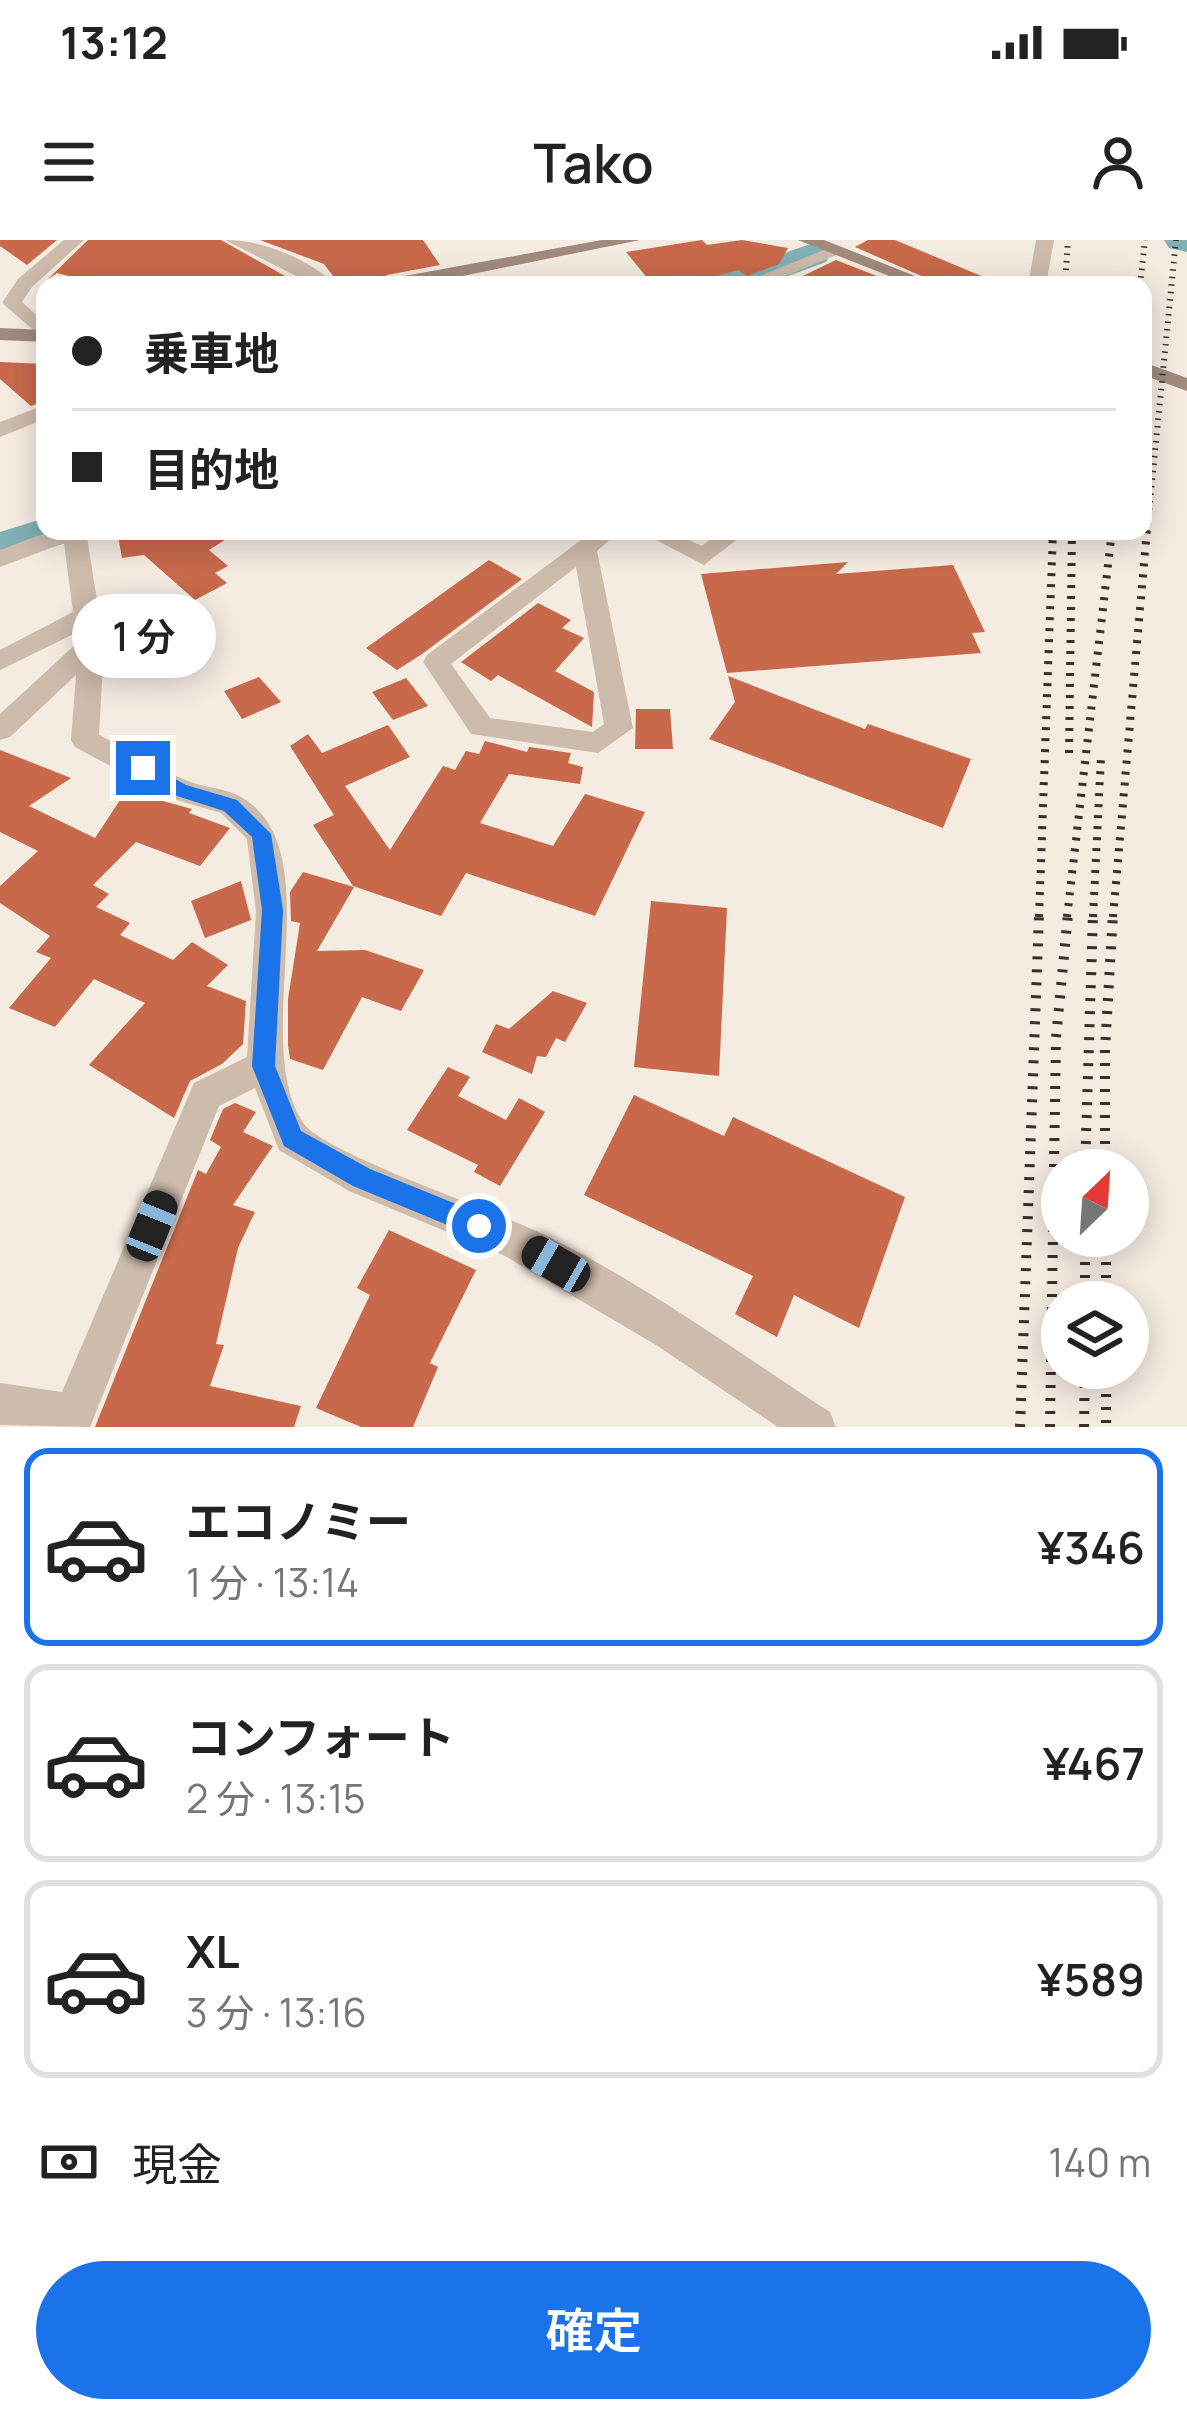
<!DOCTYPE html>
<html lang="ja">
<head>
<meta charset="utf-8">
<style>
  body { margin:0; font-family:Manrope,"Noto Sans JP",sans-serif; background:#f6f6f6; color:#222; height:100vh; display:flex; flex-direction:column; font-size:45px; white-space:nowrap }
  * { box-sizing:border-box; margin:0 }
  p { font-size:39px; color:#767676 }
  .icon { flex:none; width:66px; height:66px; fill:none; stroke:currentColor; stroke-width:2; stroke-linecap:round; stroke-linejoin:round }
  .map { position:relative; height:1187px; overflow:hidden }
  .sheet { display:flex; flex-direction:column; background:#fff; flex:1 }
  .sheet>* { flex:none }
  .banner { position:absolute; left:36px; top:36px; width:1116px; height:264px; border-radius:24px; box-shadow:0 6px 30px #0003; display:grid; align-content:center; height:264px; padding:0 36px; background:#fff }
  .needle { width:78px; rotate:25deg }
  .tools { position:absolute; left:1041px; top:909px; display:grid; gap:24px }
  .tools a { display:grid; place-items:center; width:108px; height:108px; border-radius:50%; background:#fff; box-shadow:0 6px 30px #0003; font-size:60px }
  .end { position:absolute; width:54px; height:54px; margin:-27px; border:15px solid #1a73e8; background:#fff; box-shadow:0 0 0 6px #fff }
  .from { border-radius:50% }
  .bubble { position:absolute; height:84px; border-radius:42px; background:#fff; box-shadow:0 6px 30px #0003; font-size:39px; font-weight:600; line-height:84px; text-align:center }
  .car { position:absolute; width:36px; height:72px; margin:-36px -18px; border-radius:15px; box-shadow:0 0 9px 3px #0007; background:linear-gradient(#222 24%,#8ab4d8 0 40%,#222 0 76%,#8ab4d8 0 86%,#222 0) }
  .banner b { display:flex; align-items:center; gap:42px; height:114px; font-size:45px }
  .banner b+b { border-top:3px solid #e0e0e0 }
  .banner i { width:30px; height:30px; background:#222 }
  ul { padding:21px 0 0; list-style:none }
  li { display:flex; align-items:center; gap:36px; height:198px; margin:0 24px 18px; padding:0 12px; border:6px solid #e0e0e0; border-radius:24px }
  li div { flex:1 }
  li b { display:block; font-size:45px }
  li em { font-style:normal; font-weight:600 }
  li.current { border-color:#1a73e8 }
  li>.icon { width:108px; height:108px; stroke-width:1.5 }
  .pay { display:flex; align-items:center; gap:30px; height:132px; padding:0 36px; font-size:45px }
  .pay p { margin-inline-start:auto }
  .action { display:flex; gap:24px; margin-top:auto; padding:24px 36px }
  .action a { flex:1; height:138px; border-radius:72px; background:#1a73e8; color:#fff; font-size:48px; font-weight:600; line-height:138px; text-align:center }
  .status { display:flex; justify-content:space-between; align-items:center; height:84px; padding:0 60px; background:#fff; direction:ltr }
  .status svg { height:33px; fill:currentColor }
  header { display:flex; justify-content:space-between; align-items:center; height:156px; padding:0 36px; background:#fff; font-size:54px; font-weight:600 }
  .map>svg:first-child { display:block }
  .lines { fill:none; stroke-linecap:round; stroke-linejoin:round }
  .river { fill:#7fb0b2; fill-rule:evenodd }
  .building { fill:#c8694b }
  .street { fill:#cdbbac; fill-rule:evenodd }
  .secondary { fill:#a18a7d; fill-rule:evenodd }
  .rail-far2 { stroke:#3b302b; stroke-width:6; stroke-dasharray:1.5 6; stroke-linecap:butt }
  .rail-far1 { stroke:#3b302b; stroke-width:8; stroke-dasharray:3 8; stroke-linecap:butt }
  .rail { stroke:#3b302b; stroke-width:10; stroke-dasharray:3 10; stroke-linecap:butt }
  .route { fill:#1a73e8 }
</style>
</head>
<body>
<div class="status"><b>13:12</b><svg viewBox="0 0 49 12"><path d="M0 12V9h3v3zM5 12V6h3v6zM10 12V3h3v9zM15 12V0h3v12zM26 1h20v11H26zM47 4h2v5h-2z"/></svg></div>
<header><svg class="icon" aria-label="menu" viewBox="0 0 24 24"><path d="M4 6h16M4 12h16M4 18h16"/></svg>Tako<svg class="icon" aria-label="person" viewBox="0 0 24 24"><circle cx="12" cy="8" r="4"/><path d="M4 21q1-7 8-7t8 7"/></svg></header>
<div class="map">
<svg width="1187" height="1187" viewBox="0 0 1187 1187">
  <rect width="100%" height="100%" fill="#f4ebe1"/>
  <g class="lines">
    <path class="river" d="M1164 0H1187V12L1169 8Z
      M813 3 826 6 831 14 826 22 764 45H710L716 37Z
      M45 278V291H75L68 302 0 324V292Z"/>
  </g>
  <path class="building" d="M0 0H57L27 25 0 6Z
    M88 0H221L285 36 254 45H104L57 33 47 40Z
    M260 0H423L440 25 387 35 375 45H340L324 24Z
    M702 0 707 5 742 0 788 8 779 24 747 36 738 30 689 45H653L626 12Z
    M868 0H895L1003 45H942L855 7Z
    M836 20 900 45H784Z
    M0 122 45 124V161L31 166 0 139Z
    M117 291H239L209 310 228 326 215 333 227 343 195 360 144 315 122 318Z
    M489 320 522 339 422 414 397 430 366 408Z
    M848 322 836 334 953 325 985 392 972 393 981 413 727 433 701 334Z
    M538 363 571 380 562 388 584 398 555 431 594 452 592 487 498 435 491 441 461 422Z
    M728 436 865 489 868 484 971 519 943 588 709 499 735 462Z
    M259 437 281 462 242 479 224 451Z
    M406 438 428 466 393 480 372 452Z
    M636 469H670L673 509H635Z
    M388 485 410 517 345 546 390 610 443 526 455 530 466 511 479 514 485 501 527 512 529 507 571 513 568 523 583 527 580 544 509 534 480 583 553 606 585 554 645 572 595 676 466 633 441 676 353 646 313 585 334 575 290 506 308 494 322 513Z
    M0 510 71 538 29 566 95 598 126 551 192 569 189 573 230 588 200 626 136 602 93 645 109 654 96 667 130 683 120 695 173 720 192 702 228 725 207 746 246 761 243 804 222 824 190 841 174 878 89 825 145 763 94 739 55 787 9 768 51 718 36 712 50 696 0 663V646L38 611 0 592Z
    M303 632 354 647 317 711 365 710 424 730 401 771 362 757 323 830 290 819 288 805V759L300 683 291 681 290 652Z
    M241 641 251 680 205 698 191 661Z
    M651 661 727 668 719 836 634 827Z
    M553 751 587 763 565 802 556 798 546 817 537 816 532 834 482 812 496 784 509 789Z
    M448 827 470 837 458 856 506 880 519 858 545 872 500 946 474 932 478 925 407 890Z
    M634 855 724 896 733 877 905 957 859 1088 794 1055 777 1097 735 1074 753 1036 584 955Z
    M235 863 256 872 243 892 273 906 233 965 255 972 238 1008 216 1104 224 1105 210 1146 301 1166 294 1187H95L198 930 206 934 221 907 210 900 223 869Z
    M389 990 476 1030 430 1123 438 1127 413 1187H361L316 1168 370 1055 357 1048Z"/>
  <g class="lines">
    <path class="street" d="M64 0H84L32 47 22 62 45 83V100L2 63 18 39Z
      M225 0C264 0 308 19 336 45H314Z
      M1036 0H1054L1046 45H1028Z
      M831 7 846 11 764 45H738Z
      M45 165V179L0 197V182Z
      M51 291H86L104 405 99 495C129 510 158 529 188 541 205 548 226 548 241 557 334 610 247 801 304 884 323 910 465 961 501 976 614 1021 728 1106 830 1172L836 1187H778L656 1105 505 1016 349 951 279 910 255 848 219 866 90 1187 0 1185V1143L62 1152 194 843 247 817 256 671 247 599 221 573 170 558 75 507 71 500 76 435 10 497 0 500V474L78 402 76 393 0 430V410L73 372 64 303 0 327V310Z
      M593 291H620L597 311 633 488 598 513 471 494 423 422 427 415ZM576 327 604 484 593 492 490 478 451 424Z
      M639 291H670L702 306 721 291H748L704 325Z"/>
    <path class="secondary" d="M602 0H640L418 45H379L388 39Z
      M798 0H824L938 45H912Z
      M0 88 45 90V102L0 100Z
      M1143 122 1187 138V151L1143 135Z"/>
    <path class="rail-far2" d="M1065 45 1068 0
      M1140 45 1145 0
      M1147 292 1176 0"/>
    <path class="rail-far1" d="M1069 513 1072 291
      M1039 677 1053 291
      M1067 677 1112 291
      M1093 677 1101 517
      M1113 677 1147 289"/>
    <path class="rail" d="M1085 930 1093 674
      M1105 930V809L1113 674
      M1085 996V1062
      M1106 996V1062
      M1106 1128V1187
      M1020 1187 1039 674
      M1050 1187 1056 798 1068 674
      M1084 1187 1085 1128"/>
  </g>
  <path class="route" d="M143 521 186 545 237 560 271 594 283 670 275 826 301 891 370 929 488 977 492 986 488 995 479 998 353 946 284 906 252 826 262 670 252 597 224 571 174 555 136 533V523Z"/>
</svg>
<div class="tools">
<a><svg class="needle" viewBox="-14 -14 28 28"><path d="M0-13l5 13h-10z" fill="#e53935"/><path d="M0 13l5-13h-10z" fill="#767676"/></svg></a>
<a><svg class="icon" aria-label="layers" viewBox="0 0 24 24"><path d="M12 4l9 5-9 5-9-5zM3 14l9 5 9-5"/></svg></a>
</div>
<i class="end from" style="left:479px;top:986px"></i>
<i class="end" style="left:143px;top:528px"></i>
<div class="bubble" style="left:72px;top:354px;width:144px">1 分</div>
<i class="car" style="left:152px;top:986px;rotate:22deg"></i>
<i class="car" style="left:556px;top:1024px;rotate:300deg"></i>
<div class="banner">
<b><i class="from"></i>乗車地</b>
<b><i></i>目的地</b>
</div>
</div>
<section class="sheet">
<ul>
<li class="current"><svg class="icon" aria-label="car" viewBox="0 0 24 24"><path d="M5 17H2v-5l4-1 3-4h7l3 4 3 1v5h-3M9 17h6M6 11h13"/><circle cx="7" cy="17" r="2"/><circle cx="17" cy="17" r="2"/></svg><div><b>エコノミー</b><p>1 分 · 13:14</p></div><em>¥346</em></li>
<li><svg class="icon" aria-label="car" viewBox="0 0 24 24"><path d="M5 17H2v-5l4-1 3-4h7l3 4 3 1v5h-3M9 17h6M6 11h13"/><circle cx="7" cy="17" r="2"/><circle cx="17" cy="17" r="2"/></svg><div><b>コンフォート</b><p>2 分 · 13:15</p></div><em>¥467</em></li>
<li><svg class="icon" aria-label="car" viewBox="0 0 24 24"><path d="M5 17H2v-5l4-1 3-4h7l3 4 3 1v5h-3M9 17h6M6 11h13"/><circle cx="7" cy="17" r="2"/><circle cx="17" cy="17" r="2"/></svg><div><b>XL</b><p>3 分 · 13:16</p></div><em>¥589</em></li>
</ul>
<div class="pay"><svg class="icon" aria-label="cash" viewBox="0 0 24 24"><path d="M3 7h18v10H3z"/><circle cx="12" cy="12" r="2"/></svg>現金<p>140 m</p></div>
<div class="action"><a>確定</a></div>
</section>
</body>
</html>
